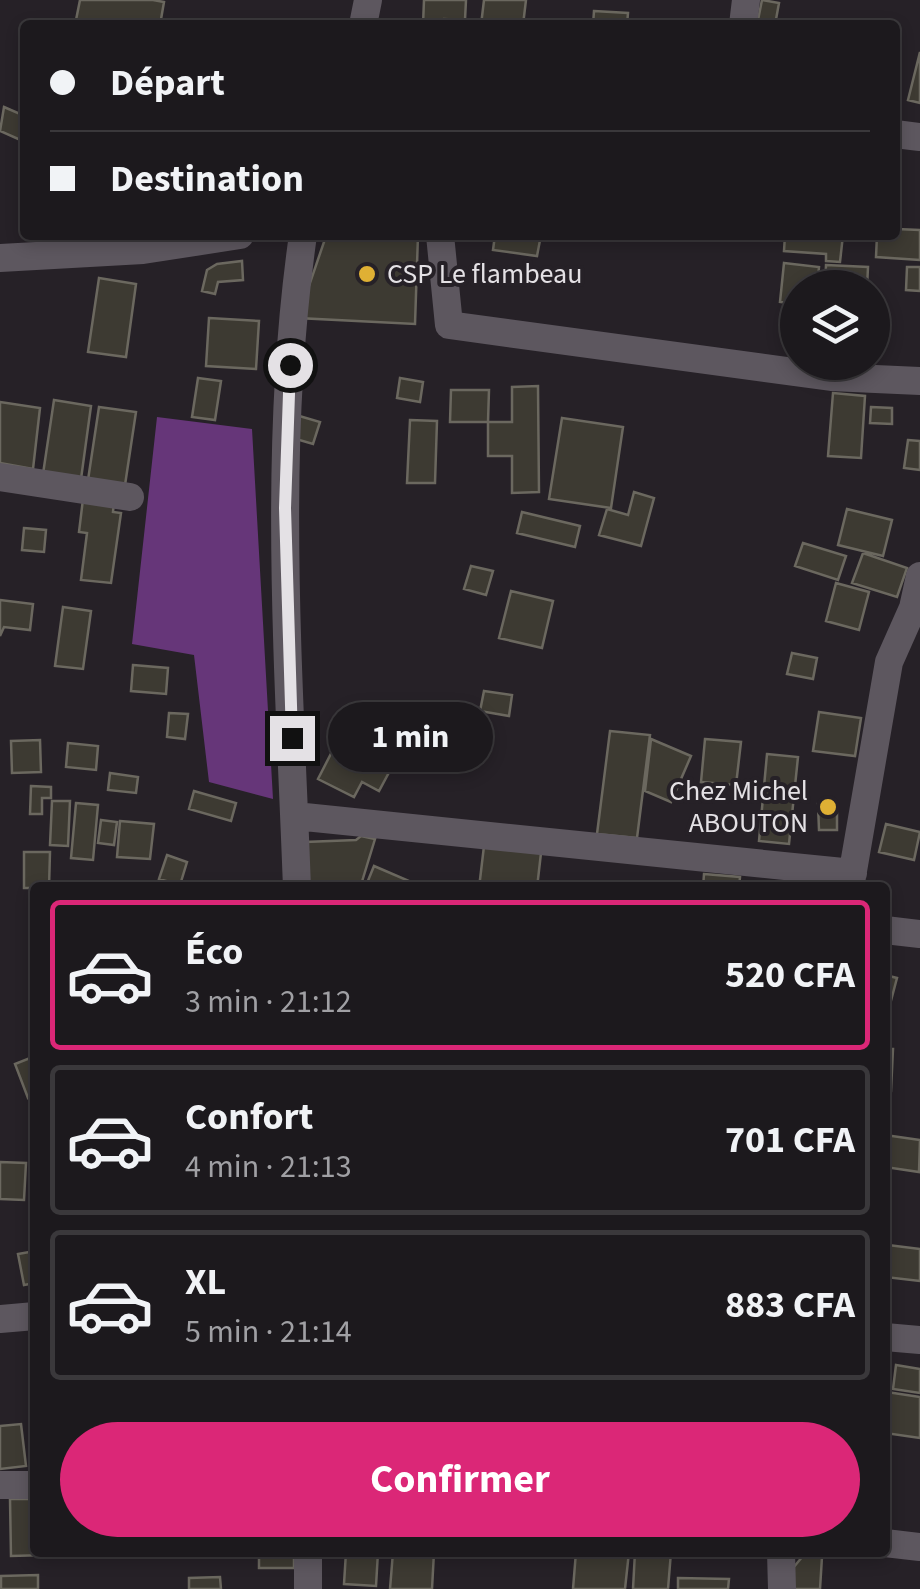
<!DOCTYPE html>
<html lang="fr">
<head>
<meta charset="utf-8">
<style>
  body { margin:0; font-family:"Source Sans 3",sans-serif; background:#29262a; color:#f1f3f6; height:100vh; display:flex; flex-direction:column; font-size:38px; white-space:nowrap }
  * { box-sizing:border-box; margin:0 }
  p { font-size:32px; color:#a0a0a4 }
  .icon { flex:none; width:55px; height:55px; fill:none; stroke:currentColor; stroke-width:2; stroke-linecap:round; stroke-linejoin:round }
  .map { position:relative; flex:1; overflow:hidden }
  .details { position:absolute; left:30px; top:882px; width:860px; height:675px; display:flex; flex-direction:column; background:#1c191d; border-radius:10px; box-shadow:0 5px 15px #0003,0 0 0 2px #3a383b }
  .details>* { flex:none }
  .top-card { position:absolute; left:20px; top:20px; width:880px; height:220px; border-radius:10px; box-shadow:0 5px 15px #0003,0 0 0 2px #3a383b; display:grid; align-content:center; height:220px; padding:0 30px; background:#1c191d }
  .tools { position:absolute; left:780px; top:270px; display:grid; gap:20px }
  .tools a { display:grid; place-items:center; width:110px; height:110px; border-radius:50%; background:#1c191d; box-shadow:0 5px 15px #0003,0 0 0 2px #3a383b; font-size:50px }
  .end { position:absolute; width:45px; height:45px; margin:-22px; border:12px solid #e4e1e5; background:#111; box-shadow:0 0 0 5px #111 }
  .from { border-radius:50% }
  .bubble { position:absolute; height:70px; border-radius:35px; background:#1c191d; box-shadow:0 5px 15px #0003,0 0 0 2px #3a383b; font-size:32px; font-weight:700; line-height:70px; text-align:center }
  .top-card b { display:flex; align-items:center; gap:35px; height:95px; font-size:38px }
  .top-card b+b { border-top:2px solid #3a383b }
  .top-card i { width:25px; height:25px; background:#f1f3f6 }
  ul { padding:18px 0 0; list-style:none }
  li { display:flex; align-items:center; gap:30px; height:150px; margin:0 20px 15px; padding:0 10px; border:5px solid #3a383b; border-radius:10px }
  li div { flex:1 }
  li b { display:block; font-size:38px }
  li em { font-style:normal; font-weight:700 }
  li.on { border-color:#db2777 }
  li>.icon { width:90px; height:90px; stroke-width:1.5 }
  .cta { display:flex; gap:20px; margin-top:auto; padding:20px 30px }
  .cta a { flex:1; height:115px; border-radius:60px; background:#db2777; color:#fff; font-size:40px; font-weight:700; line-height:115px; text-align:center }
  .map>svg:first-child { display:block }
  .forest { fill:#663679 }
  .building { fill:#3d3a32; stroke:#6b685f; stroke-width:2.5 }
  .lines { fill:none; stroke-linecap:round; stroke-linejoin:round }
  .minor { stroke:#5d575f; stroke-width:28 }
  .route { stroke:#e4e1e5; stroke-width:12 }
  .poi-dot { fill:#dfb034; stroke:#262127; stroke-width:4 }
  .labels { text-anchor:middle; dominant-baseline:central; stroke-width:8; stroke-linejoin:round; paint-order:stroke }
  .poi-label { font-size:28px; fill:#e4e1e5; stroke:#262127; text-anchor:start }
</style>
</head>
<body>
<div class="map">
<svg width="920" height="1589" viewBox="0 0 920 1589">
  <rect width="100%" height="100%" fill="#262127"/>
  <path class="forest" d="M157 417 252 429 273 799 209 782 194 655 132 644Z"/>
  <path class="building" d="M80 0H153L164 2 160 25H75Z
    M424 0H466L465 20 444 19 443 25H423Z
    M484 0H526L523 25H481Z
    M762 0 779 3 775 25H757Z
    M594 11 628 13 627 25H593Z
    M920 52V103L908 100Z
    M4 107 25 116V142L0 131Z
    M895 199 899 200 897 229 920 230V260L876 257 877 235H895Z
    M341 235H418L415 324 298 318 325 239Z
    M495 235H541L537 256 493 250Z
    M785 235H843L840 262 826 261V254L784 251Z
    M242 261 243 280 218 282 215 294 202 291 207 270 217 264Z
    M784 263 819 267 817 288H798V304L780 302Z
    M826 265 868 267 867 288H825Z
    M907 267H920V291L906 290Z
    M99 278 136 284 126 357 88 352Z
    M209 318 259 321 256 369 206 366Z
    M198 378 221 381 215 420 192 417Z
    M400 378 423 382 420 402 397 398Z
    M538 386 539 492 512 493V456H488V422H512V387Z
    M451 390H489L488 422H450Z
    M833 393 865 396 861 458 828 456Z
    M54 400 91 406 81 479 43 474Z
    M0 402 40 408 33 469 0 463Z
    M99 407 136 412 125 485 88 480Z
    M871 407 892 408V424L870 423Z
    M296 415 320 422 313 444 289 437Z
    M562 418 623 427 611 508 549 499Z
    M410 420 437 421 435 483H407Z
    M908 440 920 441V470L904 468Z
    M634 492 654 498 641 546 599 535 607 509 628 515Z
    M83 499 114 502 113 512 121 513 111 583 81 580 87 533 79 532Z
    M847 509 892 520 883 556 838 545Z
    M522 512 580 526 575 547 517 533Z
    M24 528 46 530 44 552 22 550Z
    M803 543 846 556 838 580 795 566Z
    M863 553 907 568 897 597 852 583Z
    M471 566 493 571 486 595 464 589Z
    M836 583 869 592 859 630 826 621Z
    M511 591 553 601 542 648 499 638Z
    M0 600 33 604 30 630 4 627 0 636Z
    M63 607 91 611 83 669 55 666Z
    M792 653 817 658 813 679 787 674Z
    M133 665 168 668 166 694 131 691Z
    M484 691 512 695 509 716 480 711Z
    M364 704 393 708 389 739 360 736Z
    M819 712 861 718 855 756 813 751Z
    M169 713 188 714 185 739 167 737Z
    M610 731 650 735 637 838 597 834Z
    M340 736 394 763 379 791 362 782 354 797 318 779Z
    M651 739 691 756 671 802 645 791Z
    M705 739 741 742 736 785 701 782Z
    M40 740 41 772 12 773 11 741Z
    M68 743 98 746 96 770 66 767Z
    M767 754 798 757 789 844 759 841Z
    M110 773 138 777 136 793 108 790Z
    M31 786 51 787V798H42V814H30Z
    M194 791 236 803 231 821 189 809Z
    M52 801H70L68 846 50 845Z
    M76 803 98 805 93 860 71 858Z
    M837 803V830H819L818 804Z
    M101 820 117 822 114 845 98 843Z
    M120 821 154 824 150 859 117 857Z
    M886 824 920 832 914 860 879 852Z
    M361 836 375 839 360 888H324L306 882 305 842 356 840Z
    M484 846 541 853 537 888H479Z
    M24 852H50L49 888H24Z
    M167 855 187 862 180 885 159 879Z
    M374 866 423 887V888H365Z
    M704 874 740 877 739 888H703Z
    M885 975 897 978 888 1012H885Z
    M885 1049H893L891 1091H885Z
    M35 1056V1095L28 1098 15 1064Z
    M885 1135 920 1140 919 1172 885 1167Z
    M0 1162 26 1163 24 1200 0 1199Z
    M888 1245 920 1249V1281L885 1277Z
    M35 1251V1283L24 1285 18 1254Z
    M896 1365 920 1369V1393L893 1389Z
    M887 1392 920 1397V1438L885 1433Z
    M21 1424 26 1466 0 1469V1426Z
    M10 1499H35V1552H47V1555L11 1556Z
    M259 1552H294V1568H259Z
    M346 1552H378L376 1586 344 1584Z
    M393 1552H434L432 1589H390Z
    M576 1552H629L625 1589H573Z
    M635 1552H671L668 1589H633Z
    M803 1556 822 1557 820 1589H787L788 1574Z
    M38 1575V1589H1V1576Z
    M220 1577 221 1589H189V1578Z
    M678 1578 729 1579 728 1589H678Z"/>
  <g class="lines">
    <path class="minor" d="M363 25 368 0
      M743 25 746 0
      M895 134 920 137
      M440 235 449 325 831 377 920 381
      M0 258 143 250 240 235
      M0 477 130 497
      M295 816 853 873
      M297 888C289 671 272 450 303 235
      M850 888 889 662 913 608 920 576
      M885 930 920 934
      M0 1319 35 1316
      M885 1337 920 1340
      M0 1485H35
      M885 1543 920 1547
      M781 1552 782 1589
      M308 1589V1552"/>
  </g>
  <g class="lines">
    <path class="route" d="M290 365 285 508 292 738"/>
  </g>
  <g class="poi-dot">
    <circle cx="367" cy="274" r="10"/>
    <circle cx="828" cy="807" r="10"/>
  </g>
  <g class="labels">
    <g class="poi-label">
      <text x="387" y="274">CSP Le flambeau</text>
      <text x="808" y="791" text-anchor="end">Chez Michel<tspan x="808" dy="32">ABOUTON</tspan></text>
    </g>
  </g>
</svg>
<div class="tools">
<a><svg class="icon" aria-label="layers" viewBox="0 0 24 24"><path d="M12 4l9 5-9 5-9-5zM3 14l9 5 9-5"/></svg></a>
</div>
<i class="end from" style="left:290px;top:365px"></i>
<i class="end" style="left:292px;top:738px"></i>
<div class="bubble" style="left:328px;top:702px;width:165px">1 min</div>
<div class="top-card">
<b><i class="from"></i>Départ</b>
<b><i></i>Destination</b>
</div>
<section class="details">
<ul>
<li class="on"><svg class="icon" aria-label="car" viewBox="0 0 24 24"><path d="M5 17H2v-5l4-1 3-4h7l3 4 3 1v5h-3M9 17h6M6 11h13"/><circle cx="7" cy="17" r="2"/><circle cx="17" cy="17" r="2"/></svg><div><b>Éco</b><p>3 min · 21:12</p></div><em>520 CFA</em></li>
<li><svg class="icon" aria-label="car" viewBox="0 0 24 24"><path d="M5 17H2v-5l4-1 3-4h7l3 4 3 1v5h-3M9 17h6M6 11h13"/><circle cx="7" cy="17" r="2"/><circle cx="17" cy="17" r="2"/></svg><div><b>Confort</b><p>4 min · 21:13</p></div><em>701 CFA</em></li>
<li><svg class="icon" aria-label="car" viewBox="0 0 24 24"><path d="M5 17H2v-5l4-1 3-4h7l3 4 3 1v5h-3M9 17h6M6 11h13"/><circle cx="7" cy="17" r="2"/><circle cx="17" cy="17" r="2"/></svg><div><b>XL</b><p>5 min · 21:14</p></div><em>883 CFA</em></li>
</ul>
<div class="cta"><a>Confirmer</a></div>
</section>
</div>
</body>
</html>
